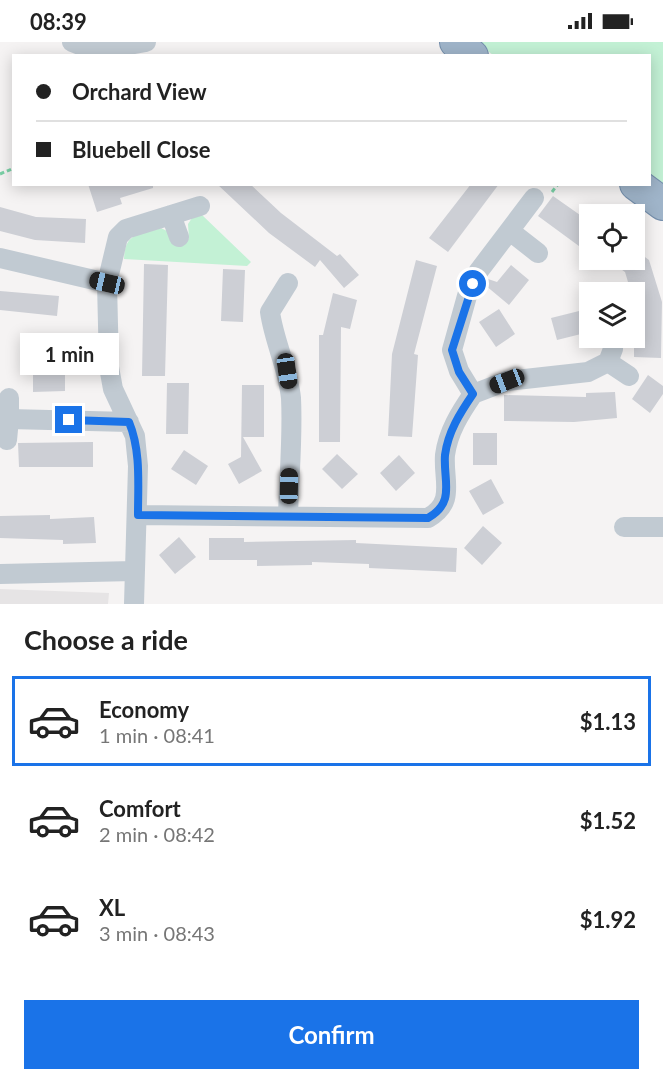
<!DOCTYPE html>
<html lang="en">
<head>
<meta charset="utf-8">
<style>
  body { margin:0; font-family:Lato,sans-serif; background:#f6f6f6; color:#222; height:100vh; display:flex; flex-direction:column; font-size:22px; white-space:nowrap }
  * { box-sizing:border-box; margin:0 }
  p { font-size:20px; color:#767676 }
  .icon { flex:none; width:33px; height:33px; fill:none; stroke:currentColor; stroke-width:2; stroke-linecap:round; stroke-linejoin:round }
  .map { position:relative; height:562px; overflow:hidden }
  .panel { display:flex; flex-direction:column; background:#fff; flex:1 }
  .panel>* { flex:none }
  .hud { position:absolute; left:12px; top:12px; width:639px; height:132px; border-radius:0px; box-shadow:0 3px 15px #0003; display:grid; align-content:center; height:132px; padding:0 24px; background:#fff }
  .controls { position:absolute; left:579px; top:162px; display:grid; gap:12px }
  .controls a { display:grid; place-items:center; width:66px; height:66px; border-radius:0px; background:#fff; box-shadow:0 3px 15px #0003; font-size:30px }
  .end { position:absolute; width:27px; height:27px; margin:-14px; border:8px solid #1a73e8; background:#fff; box-shadow:0 0 0 3px #fff }
  .from { border-radius:50% }
  .bubble { position:absolute; height:42px; border-radius:0px; background:#fff; box-shadow:0 3px 15px #0003; font-size:20px; font-weight:700; line-height:42px; text-align:center }
  .car { position:absolute; width:18px; height:36px; margin:-18px -9px; border-radius:8px; box-shadow:0 0 4px 2px #0007; background:linear-gradient(#222 24%,#8ab4d8 0 40%,#222 0 76%,#8ab4d8 0 86%,#222 0) }
  .hud b { display:flex; align-items:center; gap:21px; height:57px; font-size:22px }
  .hud b+b { border-top:2px solid #e0e0e0 }
  .hud i { width:15px; height:15px; background:#222 }
  ul { padding:0; list-style:none }
  li { display:flex; align-items:center; gap:18px; height:90px; margin:0 12px 9px; padding:0 12px; border:3px solid transparent; border-radius:0px }
  li div { flex:1 }
  li b { display:block; font-size:22px }
  li em { font-style:normal; font-weight:700 }
  li.current { border-color:#1a73e8 }
  li>.icon { width:54px; height:54px; stroke-width:1.5 }
  h2 { padding:0 24px; font-size:27px; line-height:72px }
  .primary-button { display:flex; gap:12px; margin-top:auto; padding:12px 24px }
  .primary-button a { flex:1; height:69px; border-radius:0px; background:#1a73e8; color:#fff; font-size:24px; font-weight:700; line-height:69px; text-align:center }
  .status { display:flex; justify-content:space-between; align-items:center; height:42px; padding:0 30px; background:#fff; direction:ltr }
  .status svg { height:16px; fill:currentColor }
  .map>svg:first-child { display:block }
  .education { fill:#e6e4e5 }
  .green { fill:#c3f1d5 }
  .building { fill:#cdcfd5 }
  .lines { fill:none; stroke-linecap:round; stroke-linejoin:round }
  .trunk-casing { stroke:#7690ad; stroke-width:34 }
  .path { stroke:#7ad0a6; stroke-width:3; stroke-dasharray:4.5 3; stroke-linecap:butt }
  .minor { stroke:#c1cad2; stroke-width:20 }
  .trunk { stroke:#9fb4c9; stroke-width:32 }
  .route { stroke:#1a73e8; stroke-width:8 }
</style>
</head>
<body>
<div class="status"><b>08:39</b><svg viewBox="0 0 49 12"><path d="M0 12V9h3v3zM5 12V6h3v6zM10 12V3h3v9zM15 12V0h3v12zM26 1h20v11H26zM47 4h2v5h-2z"/></svg></div>
<div class="map">
<svg width="663" height="562" viewBox="0 0 663 562">
  <rect width="100%" height="100%" fill="#f5f3f3"/>
  <path class="education" d="M0 547 109 551 108 562H0Z"/>
  <path class="green" d="M476 0H663V147L650 137V14L493 13Z
    M202 173 251 220 247 224 124 217C125 190 139 193 161 186L167 189 174 201 189 197 188 182 192 176Z"/>
  <path class="building" d="M88 142H153V146L120 156 122 162 97 170Z
    M217 142H250L281 171 337 214 340 212 359 233 344 246 320 218 315 225 269 191Z
    M471 142H499L448 210 429 196Z
    M553 154 590 180V198L583 207 538 174Z
    M0 165 36 175 86 177 85 201 35 198 0 189Z
    M634 207 649 218 662 260 661 316 634 315V283H641L634 261V250H631L625 230 608 218H634Z
    M416 218 437 224 414 312 418 313 412 395 388 394 392 312Z
    M144 222 168 223 165 334H142Z
    M511 223 529 238 509 263 485 243 488 237 497 240Z
    M223 227 245 228 243 280 221 279Z
    M0 249 59 254 57 274 0 268Z
    M333 251 357 258 350 287 341 285 340 400H319V293H323Z
    M499 267 515 292 496 305 479 280Z
    M579 269 585 291 557 298 551 276Z
    M33 322H65V349L33 350Z
    M648 333 663 344V352L650 371 632 357Z
    M167 341H189L188 392H166Z
    M242 343H264V395H243L262 429 239 442 228 422 241 415Z
    M615 350 617 376 574 380 504 379V353L586 355V351Z
    M473 391H497V423H473Z
    M93 400V425H19L18 401Z
    M184 408 208 424 196 443 171 427Z
    M337 412 358 432 342 447 322 427Z
    M399 413 415 431 396 449 380 431Z
    M491 437 504 461 483 473 469 449Z
    M50 473V477L94 475 96 501 63 502V498L0 496V474Z
    M483 484 502 501 482 523 464 506Z
    M179 495 196 515 175 532 159 513Z
    M209 496H244V500L356 498V501L457 506 456 530 369 526V522L312 520V523L257 524V518H209Z"/>
  <g class="lines">
    <g class="trunk-casing">
      <path id="trunk" d="M456 0 472 14
        M636 142 663 162"/>
    </g>
    <path class="path" d="M0 132 14 126
      M552 150 558 142"/>
    <path class="minor" d="M72 0 95 9 146 0
      M171 173 179 195
      M511 190 538 211
      M0 216 107 241 109 325 113 347 135 394 138 424 134 562
      M107 241 118 195 126 187 200 164
      M288 241 270 270C274 299 288 326 291 356 293 395 289 435 288 474
      M608 320 629 334
      M473 352 459 329 452 308 467 254 478 230 534 156
      M473 352 507 339 588 330 608 320 613 307V296
      M9 356V377
      M7 398 9 377 129 380
      M138 473 428 476C456 460 443 439 445 413 448 390 460 371 473 352
      M624 485H663
      M0 532 134 529"/>
    <use href="#trunk" class="trunk"/>
  </g>
  <g class="lines">
    <path class="route" d="M69 378 129 380C141 409 138 442 138 473L428 476C456 460 443 439 445 413 448 390 460 371 473 352L459 330 452 308 473 242"/>
  </g>
</svg>
<div class="controls">
<a><svg class="icon" aria-label="locate" viewBox="0 0 24 24"><circle cx="12" cy="12" r="6"/><path d="M12 2v4M12 18v4M2 12h4M18 12h4"/></svg></a>
<a><svg class="icon" aria-label="layers" viewBox="0 0 24 24"><path d="M12 4l9 5-9 5-9-5zM3 14l9 5 9-5"/></svg></a>
</div>
<i class="end from" style="left:473px;top:242px"></i>
<i class="end" style="left:69px;top:378px"></i>
<div class="bubble" style="left:20px;top:291px;width:99px">1 min</div>
<i class="car" style="left:107px;top:241px;rotate:283deg"></i>
<i class="car" style="left:287px;top:329px;rotate:172deg"></i>
<i class="car" style="left:507px;top:339px;rotate:249deg"></i>
<i class="car" style="left:289px;top:444px;rotate:1deg"></i>
<div class="hud">
<b><i class="from"></i>Orchard View</b>
<b><i></i>Bluebell Close</b>
</div>
</div>
<section class="panel">
<h2>Choose a ride</h2>
<ul>
<li class="current"><svg class="icon" aria-label="car" viewBox="0 0 24 24"><path d="M5 17H2v-5l4-1 3-4h7l3 4 3 1v5h-3M9 17h6M6 11h13"/><circle cx="7" cy="17" r="2"/><circle cx="17" cy="17" r="2"/></svg><div><b>Economy</b><p>1 min · 08:41</p></div><em>$1.13</em></li>
<li><svg class="icon" aria-label="car" viewBox="0 0 24 24"><path d="M5 17H2v-5l4-1 3-4h7l3 4 3 1v5h-3M9 17h6M6 11h13"/><circle cx="7" cy="17" r="2"/><circle cx="17" cy="17" r="2"/></svg><div><b>Comfort</b><p>2 min · 08:42</p></div><em>$1.52</em></li>
<li><svg class="icon" aria-label="car" viewBox="0 0 24 24"><path d="M5 17H2v-5l4-1 3-4h7l3 4 3 1v5h-3M9 17h6M6 11h13"/><circle cx="7" cy="17" r="2"/><circle cx="17" cy="17" r="2"/></svg><div><b>XL</b><p>3 min · 08:43</p></div><em>$1.92</em></li>
</ul>
<div class="primary-button"><a>Confirm</a></div>
</section>
</body>
</html>
